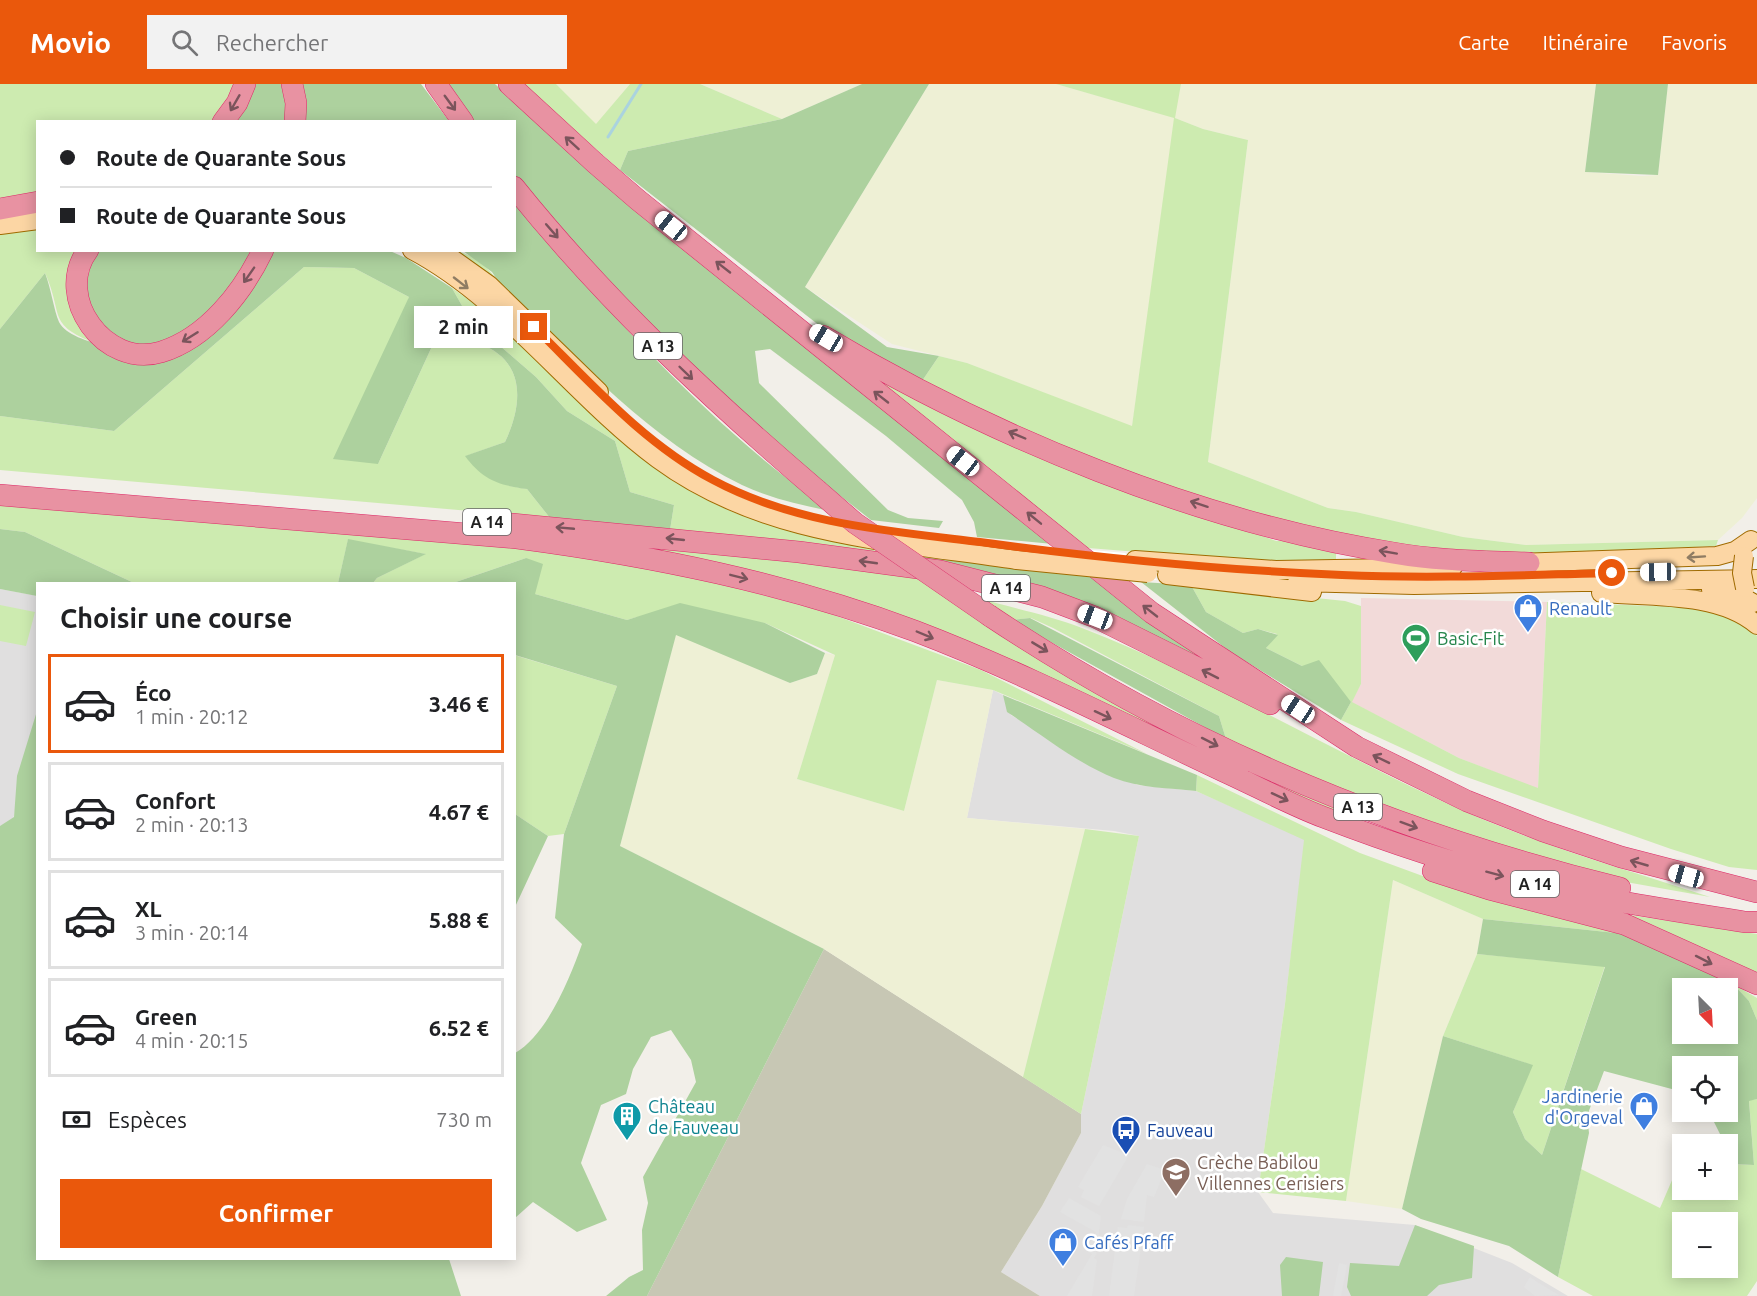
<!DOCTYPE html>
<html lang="fr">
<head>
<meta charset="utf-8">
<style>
  body { margin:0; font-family:Ubuntu,sans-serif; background:#f2f2f2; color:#202124; height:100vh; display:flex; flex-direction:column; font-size:22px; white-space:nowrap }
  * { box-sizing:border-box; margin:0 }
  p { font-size:20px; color:#757577 }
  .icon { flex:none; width:33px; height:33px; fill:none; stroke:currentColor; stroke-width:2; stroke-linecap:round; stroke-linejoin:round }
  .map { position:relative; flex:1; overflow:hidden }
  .details { position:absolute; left:36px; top:498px; width:480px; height:678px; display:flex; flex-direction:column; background:#fff; border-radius:0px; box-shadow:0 3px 15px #0003 }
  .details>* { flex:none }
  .top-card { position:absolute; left:36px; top:36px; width:480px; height:132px; border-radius:0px; box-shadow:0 3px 15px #0003; display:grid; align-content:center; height:132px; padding:0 24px; background:#fff }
  .needle { width:39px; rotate:156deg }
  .tools { position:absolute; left:1672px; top:894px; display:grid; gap:12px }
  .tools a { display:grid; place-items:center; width:66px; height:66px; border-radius:0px; background:#fff; box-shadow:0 3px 15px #0003; font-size:30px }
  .end { position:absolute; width:27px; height:27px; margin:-14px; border:8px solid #ea580c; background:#fff; box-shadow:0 0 0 3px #fff }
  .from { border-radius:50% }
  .bubble { position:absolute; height:42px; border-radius:0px; background:#fff; box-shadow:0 3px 15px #0003; font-size:20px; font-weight:600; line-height:42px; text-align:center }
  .car { position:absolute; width:18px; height:36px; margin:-18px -9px; border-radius:8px; box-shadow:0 0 4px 2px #0007; background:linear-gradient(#fff 24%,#345 0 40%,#fff 0 76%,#345 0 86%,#fff 0) }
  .top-card b { display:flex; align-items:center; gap:21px; height:57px; font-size:22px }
  .top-card b+b { border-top:2px solid #e0e0e0 }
  .top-card i { width:15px; height:15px; background:#202124 }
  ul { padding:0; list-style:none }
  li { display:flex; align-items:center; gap:18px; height:99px; margin:0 12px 9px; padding:0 12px; border:3px solid #e0e0e0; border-radius:0px }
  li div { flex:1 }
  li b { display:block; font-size:22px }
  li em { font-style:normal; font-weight:600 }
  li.active { border-color:#ea580c }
  li>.icon { width:54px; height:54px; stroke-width:1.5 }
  h2 { padding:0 24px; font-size:27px; line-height:72px }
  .pay { display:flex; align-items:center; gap:15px; height:66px; padding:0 24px; font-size:22px }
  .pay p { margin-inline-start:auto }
  .button { display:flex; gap:12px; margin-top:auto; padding:12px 24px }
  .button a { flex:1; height:69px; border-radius:0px; background:#ea580c; color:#fff; font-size:24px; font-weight:600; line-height:69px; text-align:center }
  header { display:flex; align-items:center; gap:36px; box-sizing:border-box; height:84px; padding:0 30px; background:#ea580c; color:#fff }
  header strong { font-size:28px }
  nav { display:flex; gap:33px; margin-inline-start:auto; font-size:21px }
  .search { width:420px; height:54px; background:#f2f2f2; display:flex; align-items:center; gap:15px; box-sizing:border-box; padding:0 21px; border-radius:0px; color:#757577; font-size:22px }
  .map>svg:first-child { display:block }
  .residential { fill:#e0dfdf }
  .commercial { fill:#f2dad9 }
  .construction { fill:#c7c7b4 }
  .farmland { fill:#eef0d5 }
  .grass { fill:#cdebb0; fill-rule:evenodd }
  .forest { fill:#add19e; fill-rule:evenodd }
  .parking { fill:#e2e2e2 }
  .pier { fill:#fff }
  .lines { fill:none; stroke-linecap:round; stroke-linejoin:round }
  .stream { stroke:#aad3df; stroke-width:3 }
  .major-casing { stroke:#a06b00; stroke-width:20 }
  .highway-casing { stroke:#dc2a67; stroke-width:22 }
  .major { stroke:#fcd6a4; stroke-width:18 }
  .highway { stroke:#e892a2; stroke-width:21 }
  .major-bridge-casing { stroke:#a06b00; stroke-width:20; stroke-linecap:butt }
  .highway-bridge-casing { stroke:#dc2a67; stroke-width:22; stroke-linecap:butt }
  .major-bridge { stroke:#fcd6a4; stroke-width:18 }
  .highway-bridge { stroke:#e892a2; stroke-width:21 }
  .oneway { stroke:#7b545c }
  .oneway2 { stroke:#8f7c63 }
  .route { stroke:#ea580c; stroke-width:8 }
  .labels { text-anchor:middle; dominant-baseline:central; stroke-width:5; stroke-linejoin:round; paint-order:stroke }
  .shield { fill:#fff; stroke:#646464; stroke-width:1.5 }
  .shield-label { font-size:16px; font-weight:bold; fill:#222 }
  .shop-label { font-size:18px; fill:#366cbe; stroke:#fff; text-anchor:start }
  .leisure-label { font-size:18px; fill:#27864d; stroke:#fff; text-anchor:start }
  .culture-label { font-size:18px; fill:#0d838f; stroke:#fff; text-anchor:start }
  .transit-label { font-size:18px; fill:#164399; stroke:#fff; text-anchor:start }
  .education-label { font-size:18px; fill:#785e54; stroke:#fff; text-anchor:start }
</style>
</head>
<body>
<header>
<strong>Movio</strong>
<div class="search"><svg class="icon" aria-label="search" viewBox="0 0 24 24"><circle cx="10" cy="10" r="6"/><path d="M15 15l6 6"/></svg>Rechercher</div>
<nav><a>Carte</a><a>Itinéraire</a><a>Favoris</a></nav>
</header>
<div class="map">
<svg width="1757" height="1212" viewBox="0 0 1757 1212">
  <rect width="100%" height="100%" fill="#f2efe9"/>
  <path class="residential" d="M0 505 38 512 37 629 13 736 0 744Z
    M993 606 1003 611 1011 631 1137 701 1196 707 1305 755 1285 920 1258 1108 1273 1129 1415 1141 1512 1179 1568 1212H1040L1001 1188 1042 1122 1081 1049V1030L1139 752 1114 747 967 734Z"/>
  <path class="commercial" d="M1361 514 1547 518 1538 705 1459 674 1351 618 1361 600Z"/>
  <path class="construction" d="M824 865 1081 1030V1049L1042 1122 1001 1188 1040 1212H647Z"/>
  <path class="farmland" d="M556 0H630L596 41Z
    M700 0H862L782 35Z
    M929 0H1056L1174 33 1181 0H1596L1585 88 1642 92 1658 91 1668 0H1757V414L1742 434 1718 456 1526 461 1463 453 1356 428 1328 424 1208 378 1248 56 1203 45 1175 34 1132 343 967 279 892 260 805 203Z
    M676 550 790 599 817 590 825 569 835 571 797 695 904 727 937 596 993 606 967 734 1085 745 1023 993 824 865 620 762Z
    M1393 796 1483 835 1477 870 1443 952 1402 1125 1346 1117Z"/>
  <path class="grass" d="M0 0H237L212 37 38 38 37 111 0 116Z
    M521 0H556L596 40 630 0H700L782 35 628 67 620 86Z
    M1056 0H1181L1175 34 1203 45 1248 56 1208 378 1328 424 1356 428 1463 453 1526 461 1718 456 1716 462 1456 474 1269 436 1135 393 920 300 939 272 967 279 1132 342 1174 34Z
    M37 145 38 166 81 167 95 259C46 240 64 231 45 189L0 245V150Z
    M451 167C473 167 491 186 502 203Z
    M304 183 354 184 409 213 378 380 434 258C443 257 454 254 463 254 468 255 475 258 480 260 526 277 523 320 505 358L466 372 510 402 527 405 550 434 0 386V332L114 347Z
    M452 204C546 267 610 370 715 420 764 444 821 451 873 462L882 471 670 446 674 421 630 408 615 357 567 327 536 293 470 236Z
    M849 274 1133 404 1276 457 1307 456 1336 463V478L1226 475 1088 464Z
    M0 421 522 463 692 492 826 528 981 586 1147 670 993 606 937 596 904 727 797 695 835 571 765 539 637 533 627 536 535 510 526 474 453 499H373L377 494 425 470 348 456 338 499H134L25 448 0 445Z
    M618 461 847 483 919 495 1185 656 1266 695 1362 732V740L1260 699 1013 583Z
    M1191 501 1345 517 1361 522V600L1352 618 1459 674 1538 704 1547 518 1705 524 1737 534 1757 552V786L1729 783 1671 765 1458 690 1341 636 1351 618 1302 582 1266 564 1277 550 1258 545 1243 549 1206 528Z
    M978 514C1012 524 1049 531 1082 544 1208 593 1324 663 1446 719 1531 759 1621 784 1710 813L1609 795 1381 722 1226 655 1219 632 1053 544 1031 534 1011 536Z
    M0 521 35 528 26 562 0 557Z
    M514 571 617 602 564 750 548 752 515 730Z
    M1197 691 1360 769 1439 798 1635 851 1483 835 1393 796 1346 1117 1258 1108 1285 920 1304 756 1196 707Z
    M1085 745 1139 752 1081 1030 1023 993Z
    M1603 827 1757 850V891L1655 842Z
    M1477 870 1605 882 1542 1071 1525 1055 1513 1028 1532 981 1443 952Z
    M1733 900 1757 914V936L1749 917Z
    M1757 1015V1197L1747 1212H1593L1558 1193 1581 1085 1660 1124 1679 1080H1683V1106H1728V1080L1754 1081 1749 1016ZM1683 1138H1728V1184H1683Z"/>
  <path class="forest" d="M251 0H285L288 37 231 38Z
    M300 0H421L449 37H304Z
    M444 0H495L579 78 1053 460 977 453 974 438 962 416 886 352 770 265 755 267 759 299 888 426 908 434 943 437 939 444 871 436 758 347 613 203 515 94 514 38 471 37Z
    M862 0H929L805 203 887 263 939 272 920 300 829 249 620 86 628 67 782 35Z
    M1596 0H1668L1658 91 1585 88Z
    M515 118C586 203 660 286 744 359 771 383 801 405 830 427 800 421 770 414 742 401 648 355 577 275 502 203L492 188 463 167 514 166Z
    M96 167H250C233 208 207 242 163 257 153 260 141 263 131 261 121 258 111 252 101 247L84 206 93 169Z
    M269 167H390L406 174 452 204 470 236 536 293 567 327 615 357 630 408 674 421 670 446 550 434 527 405C498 401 483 396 465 372L505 358C523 320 526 277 480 260 475 258 468 255 462 254 454 254 443 257 434 258L378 380 333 375 409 213 354 184 304 183 114 347 0 332V245L45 189C51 204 54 227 59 238 72 263 144 267 169 272Z
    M0 445 25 448 134 499 38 500 37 512 0 505Z
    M348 455 426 470 377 494 373 499H338Z
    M919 471 1091 491 1203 572 1199 575 931 480Z
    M526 474 543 480 535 510 627 536 680 519 765 539 825 569 817 590 790 599 676 551 620 762 824 865 647 1212H606L629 1193 643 1186 642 1146 648 1119 643 1093 696 998 691 976 671 946 651 953 633 985 626 1010 601 1021 581 1079 607 1136 577 1148 533 1118 515 1134V969C547 951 570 894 582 860L555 834 564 750 617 602 515 571 514 500 453 499Z
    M1141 498 1191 501 1206 528 1243 549 1258 545 1278 551 1266 564 1302 582 1319 576 1351 618 1341 636 1229 567Z
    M1030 534 1219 632 1226 655 1011 536Z
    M1003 611 1197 691 1196 707C1169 704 1139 704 1114 694 1075 678 1041 650 1007 628Z
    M37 627 38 1174 449 1175 461 1212H0V742L14 733 17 692Z
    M515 730 548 752 515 823Z
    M1483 835 1635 851 1733 900 1749 917 1757 936V1015L1749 1017 1754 1081 1730 1080 1728 1060H1725L1709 1028H1728V982H1683V1008L1604 987 1587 1032 1589 1049 1558 1193 1509 1162 1421 1135 1402 1125 1443 952 1533 981 1513 1028 1525 1055 1542 1071 1605 883 1477 870ZM1683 904H1728V950H1683Z
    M1415 1141 1474 1162 1472 1194 1439 1201 1427 1212H1351L1347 1203 1350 1179 1399 1182Z
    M1286 1173 1323 1178 1319 1212H1282L1280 1181Z"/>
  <path class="parking" d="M1103 1061 1129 1071 1099 1122 1081 1113 1084 1106 1078 1103Z
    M1147 1080 1165 1086 1154 1113 1147 1111 1144 1138 1121 1135 1127 1115Z
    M1069 1114 1101 1132 1096 1171 1094 1174 1097 1176 1092 1212H1067L1092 1170 1086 1166 1096 1148 1060 1128Z
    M1128 1141 1144 1143 1134 1212H1109L1118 1143 1127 1144Z
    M1339 1179 1347 1181 1341 1212H1333Z
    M1530 1193 1537 1198 1559 1211 1535 1212 1524 1203Z"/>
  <path class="pier" d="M1025 460 1125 469 1157 496 1065 488Z"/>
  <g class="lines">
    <path class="stream" d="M608 53 641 0"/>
    <g class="major-casing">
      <path id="major" d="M0 141 38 136
        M412 166C505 215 574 313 658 375 764 453 892 457 1017 476
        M440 166 489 201 599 308
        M1135 476 1276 486 1453 483
        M1517 479 1717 472 1735 467 1751 456
        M1167 491 1312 508
        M1297 498 1414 501 1757 495
        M1711 506 1732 507 1753 519
        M1601 509C1650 513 1719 508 1757 541"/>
    </g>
    <g class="highway-casing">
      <path id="highway" d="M292 0 296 19 295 38
        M436 0 463 38
        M509 0 595 79 638 116 1152 529 1357 663 1467 717 1543 747 1621 773 1757 808
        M223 38 237 19 245 0
        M514 103C604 215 708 313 817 406
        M0 125 38 118
        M88 166C53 213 105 285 161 268 207 254 243 208 263 166
        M823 252C991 353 1201 439 1394 469 1439 477 1484 477 1529 479
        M0 411 517 454C653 472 786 499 915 547 1020 587 1121 639 1223 687 1256 702 1289 720 1323 733 1388 758 1454 780 1521 797 1595 815 1670 826 1745 838H1757
        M512 440 799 468 940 487 1042 513 1095 533 1270 620
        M990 532C1182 660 1396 749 1620 804
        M1433 787 1489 805 1624 840 1757 900"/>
    </g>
    <use href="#major" class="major"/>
    <use href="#highway" class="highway"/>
    <g class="major-bridge-casing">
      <path id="major-bridge" d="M1744 472 1742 489 1745 504
        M1017 476 1148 489"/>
    </g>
    <g class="highway-bridge-casing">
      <path id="highway-bridge" d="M817 406 855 439 990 532"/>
    </g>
    <use href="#major-bridge" class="major-bridge"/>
    <use href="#highway-bridge" class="highway-bridge"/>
  </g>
  <defs><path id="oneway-shaft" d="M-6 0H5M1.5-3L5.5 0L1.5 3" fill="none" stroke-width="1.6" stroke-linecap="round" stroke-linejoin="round" transform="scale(1.5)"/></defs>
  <g class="oneway">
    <use href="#oneway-shaft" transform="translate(235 19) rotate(120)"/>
    <use href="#oneway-shaft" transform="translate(450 19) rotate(54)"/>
    <use href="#oneway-shaft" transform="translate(572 59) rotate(-138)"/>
    <use href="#oneway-shaft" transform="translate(552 147) rotate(49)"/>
    <use href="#oneway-shaft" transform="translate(723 183) rotate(-142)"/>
    <use href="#oneway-shaft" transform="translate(249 191) rotate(125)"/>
    <use href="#oneway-shaft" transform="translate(190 253) rotate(148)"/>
    <use href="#oneway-shaft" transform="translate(686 289) rotate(44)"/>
    <use href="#oneway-shaft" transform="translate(881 313) rotate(-142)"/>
    <use href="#oneway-shaft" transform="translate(1017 351) rotate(-157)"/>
    <use href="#oneway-shaft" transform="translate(1199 420) rotate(-162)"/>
    <use href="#oneway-shaft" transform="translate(1034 434) rotate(-141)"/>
    <use href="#oneway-shaft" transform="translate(565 444) rotate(-175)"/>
    <use href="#oneway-shaft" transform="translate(675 455) rotate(-174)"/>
    <use href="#oneway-shaft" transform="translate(1388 468) rotate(-170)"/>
    <use href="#oneway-shaft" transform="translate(868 478) rotate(-172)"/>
    <use href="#oneway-shaft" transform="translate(739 493) rotate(14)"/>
    <use href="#oneway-shaft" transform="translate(1150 527) rotate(-142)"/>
    <use href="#oneway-shaft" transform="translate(925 551) rotate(23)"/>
    <use href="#oneway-shaft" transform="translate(1040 563) rotate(31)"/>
    <use href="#oneway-shaft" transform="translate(1210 590) rotate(-153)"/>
    <use href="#oneway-shaft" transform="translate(1103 631) rotate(25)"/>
    <use href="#oneway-shaft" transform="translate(1210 658) rotate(27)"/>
    <use href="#oneway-shaft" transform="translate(1381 675) rotate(-154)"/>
    <use href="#oneway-shaft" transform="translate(1280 713) rotate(25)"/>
    <use href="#oneway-shaft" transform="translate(1409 741) rotate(20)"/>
    <use href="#oneway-shaft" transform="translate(1639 779) rotate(-164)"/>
    <use href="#oneway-shaft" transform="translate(1495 790) rotate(15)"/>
    <use href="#oneway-shaft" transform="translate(1704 876) rotate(27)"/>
  </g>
  <g class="oneway2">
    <use href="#oneway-shaft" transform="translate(461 199) rotate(38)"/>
    <use href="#oneway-shaft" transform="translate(1696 473) rotate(176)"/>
  </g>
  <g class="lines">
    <path class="route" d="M534 243C589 297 643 359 713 396 795 440 889 447 980 458 1100 474 1221 486 1342 491 1432 495 1522 491 1612 489"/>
  </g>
  <defs>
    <g id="shop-pin" transform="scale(1.5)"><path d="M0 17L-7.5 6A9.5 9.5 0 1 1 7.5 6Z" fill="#3f7fe0" stroke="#fff"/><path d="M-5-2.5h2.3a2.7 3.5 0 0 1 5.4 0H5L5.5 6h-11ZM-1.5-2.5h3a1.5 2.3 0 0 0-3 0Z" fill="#fff"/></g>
    <g id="stadium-pin" transform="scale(1.5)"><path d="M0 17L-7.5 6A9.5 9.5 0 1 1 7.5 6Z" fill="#2e9e5b" stroke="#fff"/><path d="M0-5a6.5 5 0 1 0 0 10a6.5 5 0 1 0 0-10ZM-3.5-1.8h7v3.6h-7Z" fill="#fff"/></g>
    <g id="building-pin" transform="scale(1.5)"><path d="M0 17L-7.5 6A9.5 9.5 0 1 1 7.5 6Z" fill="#0f9aa8" stroke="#fff"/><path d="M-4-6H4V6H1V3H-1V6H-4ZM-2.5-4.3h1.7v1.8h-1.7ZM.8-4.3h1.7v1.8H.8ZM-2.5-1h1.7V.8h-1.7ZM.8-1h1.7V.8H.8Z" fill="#fff"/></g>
    <g id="bus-pin" transform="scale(1.5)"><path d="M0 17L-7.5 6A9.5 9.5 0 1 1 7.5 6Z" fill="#1a4fb4" stroke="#fff"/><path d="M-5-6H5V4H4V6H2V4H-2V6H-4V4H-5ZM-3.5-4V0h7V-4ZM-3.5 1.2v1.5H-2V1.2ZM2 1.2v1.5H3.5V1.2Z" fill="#fff"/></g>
    <g id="school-pin" transform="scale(1.5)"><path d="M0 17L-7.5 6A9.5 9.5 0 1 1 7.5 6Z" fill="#8d6e63" stroke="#fff"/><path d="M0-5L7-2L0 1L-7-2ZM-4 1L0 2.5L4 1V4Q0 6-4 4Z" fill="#fff"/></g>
  </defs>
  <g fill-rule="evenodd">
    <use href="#shop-pin" x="1528" y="524"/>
    <use href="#stadium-pin" x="1416" y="554"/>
    <use href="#shop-pin" x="1644" y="1022"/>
    <use href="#building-pin" x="627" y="1032"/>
    <use href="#bus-pin" x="1126" y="1046"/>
    <use href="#school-pin" x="1176" y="1088"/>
    <use href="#shop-pin" x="1063" y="1158"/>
  </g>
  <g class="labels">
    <g class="shield">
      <rect x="634" y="249" width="48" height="26" rx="4.5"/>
      <rect x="463" y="425" width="48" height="26" rx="4.5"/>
      <rect x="982" y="491" width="48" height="26" rx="4.5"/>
      <rect x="1334" y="710" width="48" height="26" rx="4.5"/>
      <rect x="1511" y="787" width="48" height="26" rx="4.5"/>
    </g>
    <g class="shield-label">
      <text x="658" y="262">A 13</text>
      <text x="487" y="438">A 14</text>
      <text x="1006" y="504">A 14</text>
      <text x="1358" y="723">A 13</text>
      <text x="1535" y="800">A 14</text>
    </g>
    <g class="shop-label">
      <text x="1549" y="524">Renault</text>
      <text x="1623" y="1012" text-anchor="end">Jardinerie<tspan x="1623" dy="21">d'Orgeval</tspan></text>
      <text x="1084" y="1158">Cafés Pfaff</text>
    </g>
    <g class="leisure-label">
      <text x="1437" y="554">Basic-Fit</text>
    </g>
    <g class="culture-label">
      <text x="648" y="1022">Château<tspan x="648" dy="21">de Fauveau</tspan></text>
    </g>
    <g class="transit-label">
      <text x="1147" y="1046">Fauveau</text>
    </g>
    <g class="education-label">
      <text x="1197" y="1078">Crèche Babilou<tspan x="1197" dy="21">Villennes Cerisiers</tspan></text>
    </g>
  </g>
</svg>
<div class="tools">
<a><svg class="needle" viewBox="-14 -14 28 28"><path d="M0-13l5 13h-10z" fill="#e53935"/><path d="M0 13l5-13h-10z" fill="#757577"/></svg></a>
<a><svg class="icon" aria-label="locate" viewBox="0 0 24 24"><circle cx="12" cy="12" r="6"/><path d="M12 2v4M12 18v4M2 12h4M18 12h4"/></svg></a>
<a>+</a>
<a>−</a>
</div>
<i class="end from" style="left:1612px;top:489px"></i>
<i class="end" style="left:534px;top:243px"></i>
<div class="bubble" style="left:414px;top:222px;width:99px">2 min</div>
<i class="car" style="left:671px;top:142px;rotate:309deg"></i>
<i class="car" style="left:826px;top:254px;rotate:301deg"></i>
<i class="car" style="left:963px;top:377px;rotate:308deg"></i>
<i class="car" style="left:1658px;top:488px;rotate:269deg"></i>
<i class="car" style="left:1095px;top:533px;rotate:291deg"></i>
<i class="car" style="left:1298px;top:625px;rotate:303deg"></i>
<i class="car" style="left:1686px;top:792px;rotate:286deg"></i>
<div class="top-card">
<b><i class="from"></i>Route de Quarante Sous</b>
<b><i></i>Route de Quarante Sous</b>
</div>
<section class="details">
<h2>Choisir une course</h2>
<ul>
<li class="active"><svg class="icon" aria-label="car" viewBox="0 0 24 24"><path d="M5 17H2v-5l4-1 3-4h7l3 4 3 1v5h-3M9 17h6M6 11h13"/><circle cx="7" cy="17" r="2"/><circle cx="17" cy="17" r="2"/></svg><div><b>Éco</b><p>1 min · 20:12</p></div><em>3.46 €</em></li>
<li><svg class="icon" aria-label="car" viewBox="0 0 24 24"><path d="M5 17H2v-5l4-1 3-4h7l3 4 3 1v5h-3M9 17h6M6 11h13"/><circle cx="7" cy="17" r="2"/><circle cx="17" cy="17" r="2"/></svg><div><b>Confort</b><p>2 min · 20:13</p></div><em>4.67 €</em></li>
<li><svg class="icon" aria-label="car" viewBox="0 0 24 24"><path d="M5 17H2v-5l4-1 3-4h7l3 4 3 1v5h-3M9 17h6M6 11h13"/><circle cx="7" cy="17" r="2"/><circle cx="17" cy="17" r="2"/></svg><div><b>XL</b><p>3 min · 20:14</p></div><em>5.88 €</em></li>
<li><svg class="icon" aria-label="car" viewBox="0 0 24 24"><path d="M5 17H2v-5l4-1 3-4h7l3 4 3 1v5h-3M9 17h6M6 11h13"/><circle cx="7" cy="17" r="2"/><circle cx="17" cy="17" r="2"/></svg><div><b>Green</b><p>4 min · 20:15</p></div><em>6.52 €</em></li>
</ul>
<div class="pay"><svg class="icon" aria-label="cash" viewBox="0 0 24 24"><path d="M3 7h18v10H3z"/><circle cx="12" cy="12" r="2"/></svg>Espèces<p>730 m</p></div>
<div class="button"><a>Confirmer</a></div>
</section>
</div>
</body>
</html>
